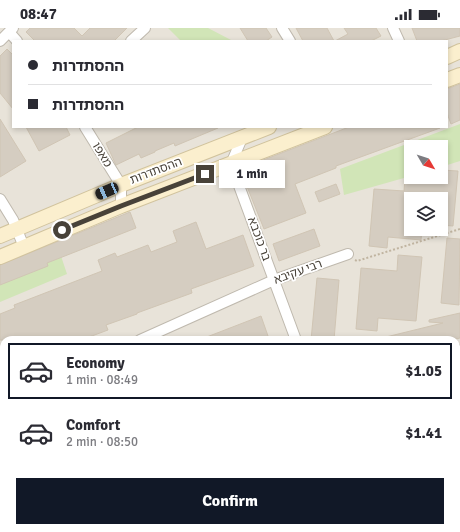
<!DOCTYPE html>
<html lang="en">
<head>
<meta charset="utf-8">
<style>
  body { margin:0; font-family:Signika,"Noto Sans Hebrew",sans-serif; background:#f7f7f7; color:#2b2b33; height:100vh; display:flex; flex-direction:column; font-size:15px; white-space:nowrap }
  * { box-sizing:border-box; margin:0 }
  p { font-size:13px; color:#7c7c81 }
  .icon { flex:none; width:22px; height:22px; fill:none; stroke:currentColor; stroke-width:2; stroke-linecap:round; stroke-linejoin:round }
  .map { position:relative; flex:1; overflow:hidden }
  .drawer { position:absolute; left:0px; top:308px; width:460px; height:196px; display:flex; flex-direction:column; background:#fff; border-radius:12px 12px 0 0; box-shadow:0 2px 6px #0003 }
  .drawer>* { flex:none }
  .banner { position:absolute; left:12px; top:12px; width:436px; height:88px; border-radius:0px; box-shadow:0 2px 6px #0003; display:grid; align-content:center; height:88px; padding:0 16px; background:#fff }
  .needle { width:26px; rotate:129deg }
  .tools { position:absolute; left:404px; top:112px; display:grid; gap:8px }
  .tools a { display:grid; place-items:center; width:44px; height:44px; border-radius:0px; background:#fff; box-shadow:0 2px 6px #0003; font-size:20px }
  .end { position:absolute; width:18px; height:18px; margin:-9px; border:5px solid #484239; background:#fff; box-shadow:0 0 0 2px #fff }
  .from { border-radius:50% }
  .bubble { position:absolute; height:28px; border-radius:0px; background:#fff; box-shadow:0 2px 6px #0003; font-size:13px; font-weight:800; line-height:28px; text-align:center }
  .car { position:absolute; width:12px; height:24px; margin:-12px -6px; border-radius:5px; box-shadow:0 0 3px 1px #0007; background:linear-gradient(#222 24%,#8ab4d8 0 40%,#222 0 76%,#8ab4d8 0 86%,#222 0) }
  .banner b { display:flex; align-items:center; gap:14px; height:38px; font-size:15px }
  .banner b+b { border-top:1px solid #e1e1e2 }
  .banner i { width:10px; height:10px; background:#2b2b33 }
  ul { padding:7px 0 0; list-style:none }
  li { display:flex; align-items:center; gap:12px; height:56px; margin:0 8px 6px; padding:0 8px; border:2px solid transparent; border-radius:0px }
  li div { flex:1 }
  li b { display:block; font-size:15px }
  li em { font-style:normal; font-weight:800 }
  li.active { border-color:#111827 }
  li>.icon { width:36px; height:36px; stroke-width:1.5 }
  .action { display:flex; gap:8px; margin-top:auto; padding:8px 16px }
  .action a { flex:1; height:46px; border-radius:0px; background:#111827; color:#fff; font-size:16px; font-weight:800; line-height:46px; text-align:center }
  .status { display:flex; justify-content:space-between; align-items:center; height:28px; padding:0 20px; background:#fff; direction:ltr }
  .status svg { height:11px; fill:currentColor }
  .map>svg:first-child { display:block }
  .residential { fill:#e8e3d9; fill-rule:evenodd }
  .green { fill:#d1e5b7 }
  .building { fill:#d5cdc1; stroke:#d0c5b4 }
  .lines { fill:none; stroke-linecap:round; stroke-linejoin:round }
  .street-casing { stroke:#bfb9ae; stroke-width:12 }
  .secondary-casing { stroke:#d1c39d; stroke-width:16 }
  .path { stroke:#c0b4a0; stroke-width:2; stroke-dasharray:2 2; stroke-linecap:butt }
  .street { stroke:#fff; stroke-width:10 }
  .secondary { stroke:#fbefce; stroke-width:14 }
  .route { stroke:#484239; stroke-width:5 }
  .labels { text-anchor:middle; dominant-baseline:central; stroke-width:3.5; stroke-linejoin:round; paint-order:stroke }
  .street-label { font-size:12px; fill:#484239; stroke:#fff }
</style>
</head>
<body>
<div class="status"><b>08:47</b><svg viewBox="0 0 49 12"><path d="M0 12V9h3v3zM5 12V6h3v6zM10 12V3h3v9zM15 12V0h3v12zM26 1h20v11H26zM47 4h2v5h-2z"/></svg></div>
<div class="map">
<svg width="460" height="504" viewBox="0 0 460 504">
  <rect width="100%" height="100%" fill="#f4f1eb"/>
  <path class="residential" d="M0 0H460V504H0ZM13 13H447V99H13ZM411 119H441V149H411ZM411 171H441V201H411ZM4 312H456V500H4Z"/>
  <path class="green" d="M168 0H208L233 13H181Z
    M460 96V133L441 139V119H411V148L344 167 340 141Z
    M61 228 67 246 0 274V253Z"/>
  <path class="building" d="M30 0H74L82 8 90 0H127L114 13H35L26 4Z
    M240 0H266L272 9 266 13H248Z
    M296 0H327L334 13H303Z
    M344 0H376L381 8 371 13H335L348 6Z
    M412 0H460V8L441 13H417Z
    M7 21 13 27V81L0 65V28Z
    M460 56V92L451 96 447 85V61Z
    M0 91 26 133 0 149Z
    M26 99H66L70 107 39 123Z
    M138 99H218V100L175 118 174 115 155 123V124L141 130 139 126 116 137 106 115Z
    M349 99 440 100 336 138V140L295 156 306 185 264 201 240 141Z
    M441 142 458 143 453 198 441 197V171H411V201H422L421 212 388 209 387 220 369 218 374 161 404 163 405 150 440 153Z
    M336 156 340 166 319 174 315 164Z
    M130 184 136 200 47 235 48 238 0 257V237Z
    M196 194 206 221 243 207 254 238 191 261 192 265 137 285V286L106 297 108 302 81 312 80 309 71 312H0V286L15 280 14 277 102 243 98 232 115 225 117 229 148 217 151 224 177 214 173 203Z
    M314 201 320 218 279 233 273 216Z
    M447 210 460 211 459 277 441 275Z
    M398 227 422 229 416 293 378 290 377 303 356 301 361 240 397 243Z
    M317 250 339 252 334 312H311Z
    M460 285V310L452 312H386V309L443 295 429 294V292Z
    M261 288 268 308 256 312H199Z"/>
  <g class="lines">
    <g class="street-casing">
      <path id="street" d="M282 0 290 13
        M393 0 399 13
        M9 4 17 13
        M0 13 13 0
        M131 13 145 0
        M85 99 121 157V178
        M242 110 231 136 296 312
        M0 171 13 192 24 219
        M140 312 274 252 348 226
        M457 322 460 336
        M0 363 4 362
        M456 434 460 433
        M329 500 330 504
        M392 500 393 504
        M451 500 452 504
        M181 504V500"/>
    </g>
    <g class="secondary-casing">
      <path id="secondary" d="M447 29 460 23
        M447 52 460 47
        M0 208 121 157 269 99
        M0 229 121 178 325 99"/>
    </g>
    <path class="path" d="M355 232 357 233 460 201"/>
    <use href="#street" class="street"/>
    <use href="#secondary" class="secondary"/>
  </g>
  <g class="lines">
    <path class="route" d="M62 202 121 178 205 146"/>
  </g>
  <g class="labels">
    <g class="street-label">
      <text transform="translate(102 127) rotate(59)">מאפו</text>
      <text transform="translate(156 143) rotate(-21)">ההסתדרות</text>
      <text transform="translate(259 211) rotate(70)">בר כוכבא</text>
      <text transform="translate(298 244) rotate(-20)">רבי עקיבא</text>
    </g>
  </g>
</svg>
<div class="tools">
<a><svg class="needle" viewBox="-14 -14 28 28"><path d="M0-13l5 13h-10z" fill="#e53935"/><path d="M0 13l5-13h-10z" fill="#7c7c81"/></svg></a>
<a><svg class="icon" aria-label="layers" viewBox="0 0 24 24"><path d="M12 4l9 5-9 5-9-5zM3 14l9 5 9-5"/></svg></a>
</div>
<i class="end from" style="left:62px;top:202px"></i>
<i class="end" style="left:205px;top:146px"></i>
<div class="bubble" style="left:219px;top:132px;width:66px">1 min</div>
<i class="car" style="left:107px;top:163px;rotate:247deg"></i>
<div class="banner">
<b><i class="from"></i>ההסתדרות</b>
<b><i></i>ההסתדרות</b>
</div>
<section class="drawer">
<ul>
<li class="active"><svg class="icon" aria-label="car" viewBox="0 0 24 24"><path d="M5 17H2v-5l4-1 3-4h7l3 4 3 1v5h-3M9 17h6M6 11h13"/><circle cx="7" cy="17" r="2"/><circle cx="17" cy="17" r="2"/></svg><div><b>Economy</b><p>1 min · 08:49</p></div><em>$1.05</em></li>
<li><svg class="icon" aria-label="car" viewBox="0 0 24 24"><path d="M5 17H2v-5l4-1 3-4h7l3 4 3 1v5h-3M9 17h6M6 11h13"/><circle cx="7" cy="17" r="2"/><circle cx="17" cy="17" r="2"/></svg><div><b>Comfort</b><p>2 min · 08:50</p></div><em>$1.41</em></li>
</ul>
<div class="action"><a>Confirm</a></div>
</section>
</div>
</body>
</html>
